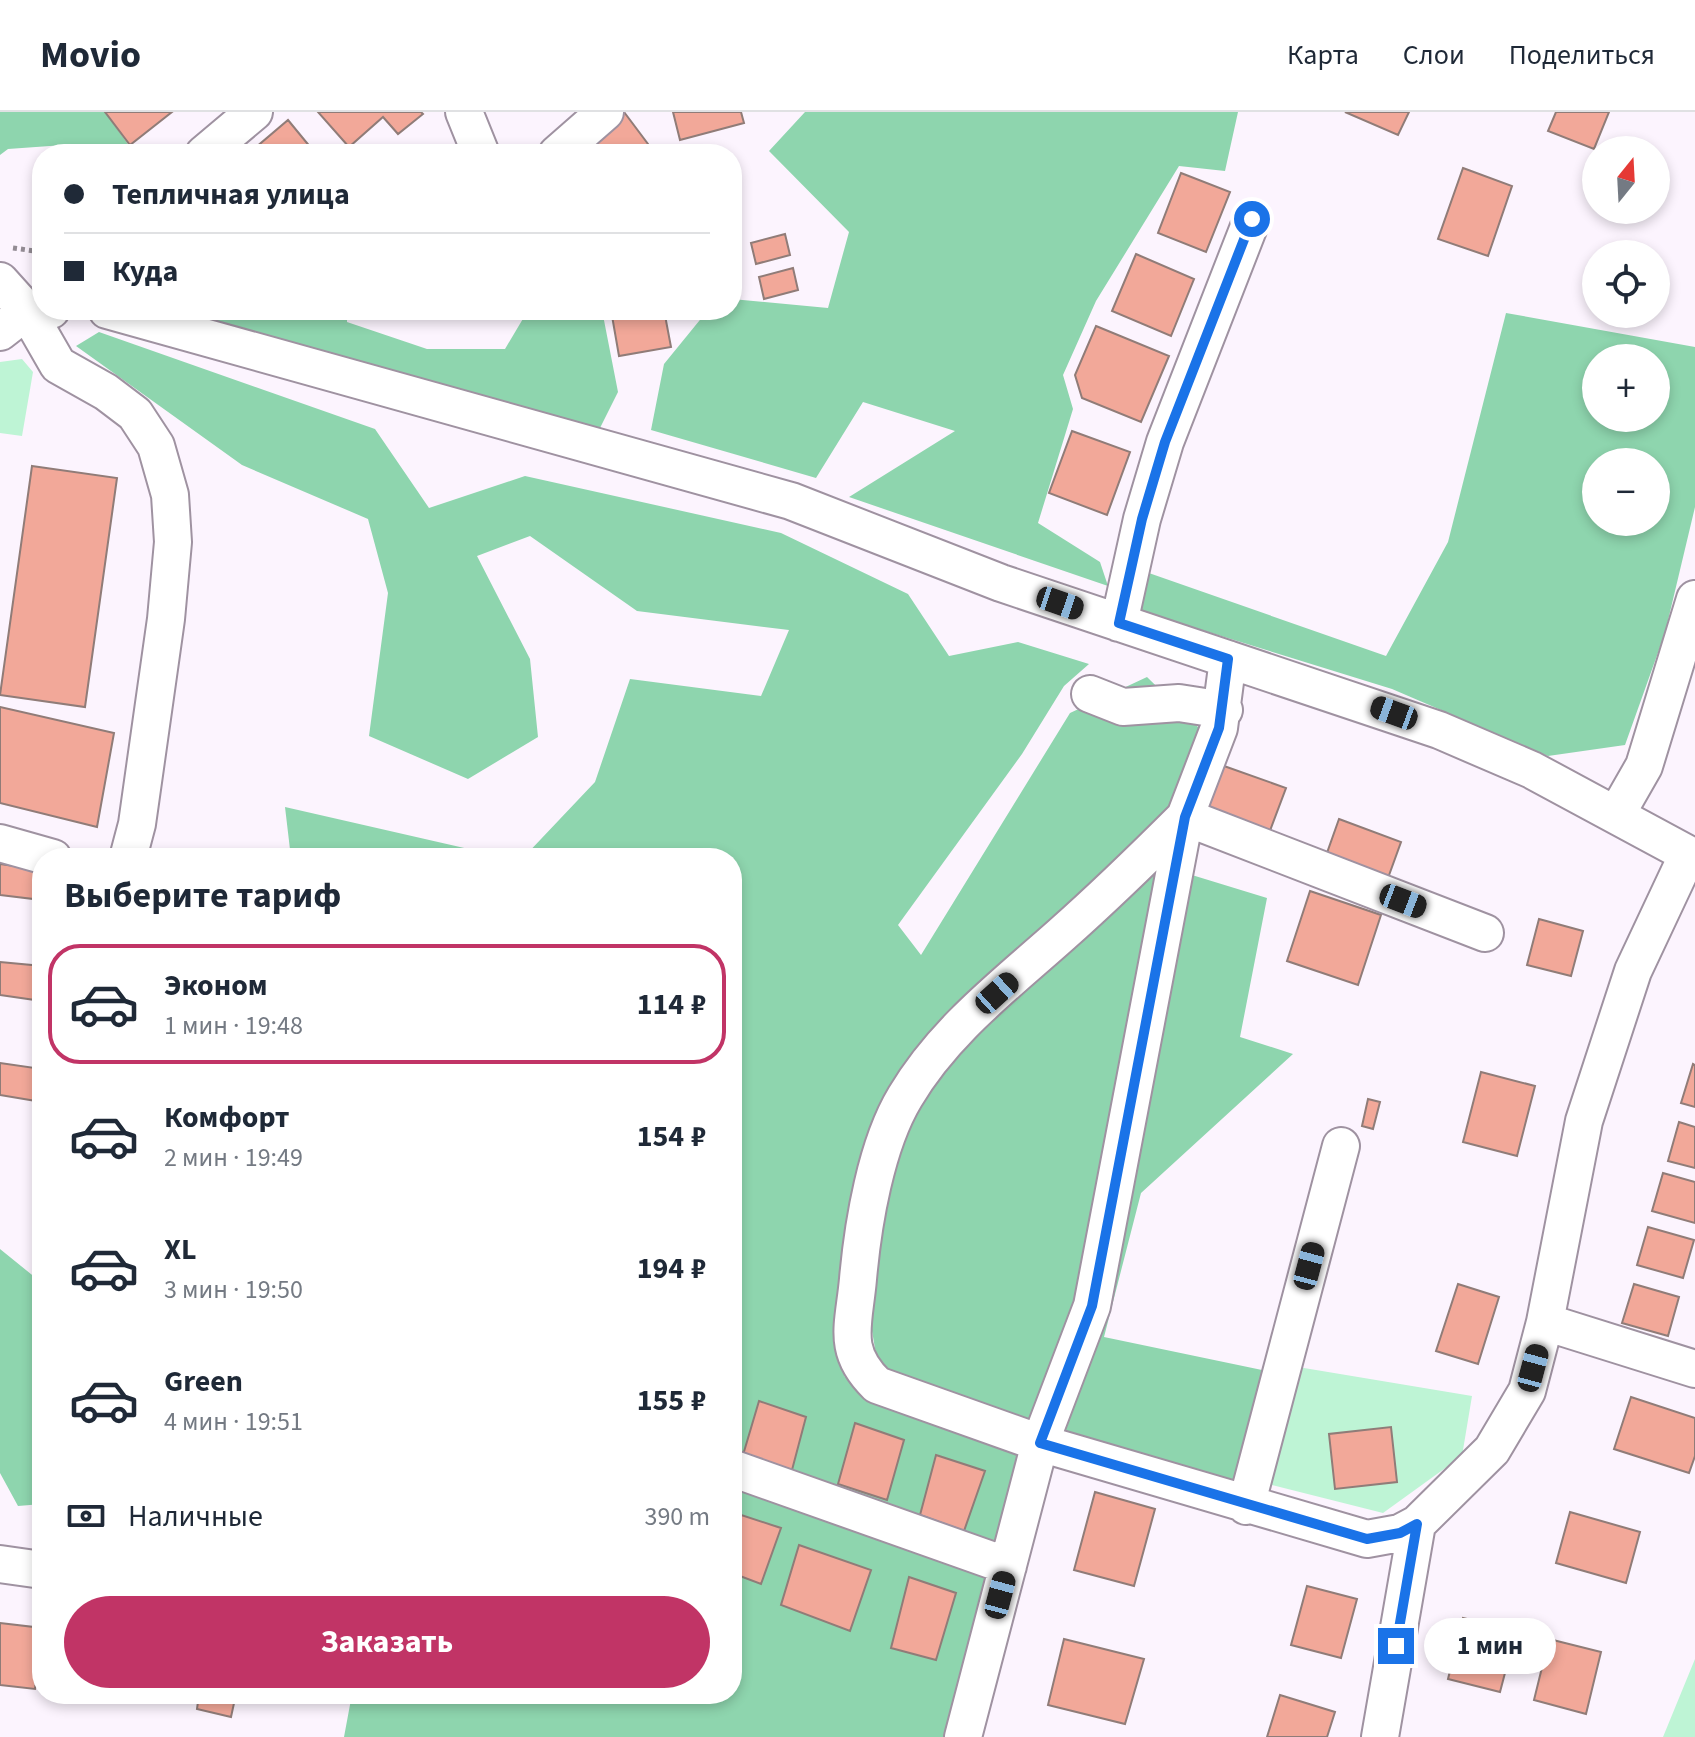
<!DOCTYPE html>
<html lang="ru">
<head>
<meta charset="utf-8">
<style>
  body { margin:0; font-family:"Source Sans 3",sans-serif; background:#f2f2f3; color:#1f2937; height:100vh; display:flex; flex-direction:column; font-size:30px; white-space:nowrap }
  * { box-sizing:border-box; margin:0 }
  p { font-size:26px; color:#747a83 }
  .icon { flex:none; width:44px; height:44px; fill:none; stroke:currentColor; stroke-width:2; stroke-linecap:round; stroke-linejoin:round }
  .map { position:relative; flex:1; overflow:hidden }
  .drawer { position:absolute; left:32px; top:736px; width:710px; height:856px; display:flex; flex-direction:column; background:#fff; border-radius:32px; box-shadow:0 4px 12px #0003 }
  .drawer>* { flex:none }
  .banner { position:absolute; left:32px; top:32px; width:710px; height:176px; border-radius:32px; box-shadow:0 4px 12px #0003; display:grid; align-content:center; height:176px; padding:0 32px; background:#fff }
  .needle { width:52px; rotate:18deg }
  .buttons { position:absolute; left:1582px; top:24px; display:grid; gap:16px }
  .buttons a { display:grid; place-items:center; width:88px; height:88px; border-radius:50%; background:#fff; box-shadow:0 4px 12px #0003; font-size:40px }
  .end { position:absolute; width:36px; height:36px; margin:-18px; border:10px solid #1a73e8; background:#fff; box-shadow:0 0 0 4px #fff }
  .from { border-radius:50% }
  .bubble { position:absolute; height:56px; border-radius:28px; background:#fff; box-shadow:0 4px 12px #0003; font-size:26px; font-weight:700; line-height:56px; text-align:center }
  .car { position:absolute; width:24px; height:48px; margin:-24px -12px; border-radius:10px; box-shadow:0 0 6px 2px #0007; background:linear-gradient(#222 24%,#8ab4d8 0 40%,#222 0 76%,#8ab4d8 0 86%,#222 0) }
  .banner b { display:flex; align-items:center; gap:28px; height:76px; font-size:30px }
  .banner b+b { border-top:2px solid #e0e1e3 }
  .banner i { width:20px; height:20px; background:#1f2937 }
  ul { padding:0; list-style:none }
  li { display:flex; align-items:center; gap:24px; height:120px; margin:0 16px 12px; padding:0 16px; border:4px solid transparent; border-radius:32px }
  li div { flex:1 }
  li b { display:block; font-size:30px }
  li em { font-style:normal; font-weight:700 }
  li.selected { border-color:#c13466 }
  li>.icon { width:72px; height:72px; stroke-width:1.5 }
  h2 { padding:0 32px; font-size:36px; line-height:96px }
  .pay { display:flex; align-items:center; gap:20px; height:88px; padding:0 32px; font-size:30px }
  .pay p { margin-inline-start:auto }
  .action { display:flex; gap:16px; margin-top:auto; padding:16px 32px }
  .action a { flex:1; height:92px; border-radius:48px; background:#c13466; color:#fff; font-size:32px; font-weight:700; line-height:92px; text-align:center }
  header { display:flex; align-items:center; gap:48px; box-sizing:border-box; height:112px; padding:0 40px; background:#fff; border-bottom:2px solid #e0e1e3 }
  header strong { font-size:38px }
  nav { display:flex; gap:44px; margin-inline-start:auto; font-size:28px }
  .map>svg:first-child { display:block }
  .green { fill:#bef4d5 }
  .forest { fill:#8ed5ae; fill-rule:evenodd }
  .building { fill:#f2a899; stroke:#907c78; stroke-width:2 }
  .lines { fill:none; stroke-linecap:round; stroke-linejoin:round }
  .minor-casing { stroke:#9f92a1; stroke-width:40 }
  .path { stroke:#938c94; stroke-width:5; stroke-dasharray:4 4; stroke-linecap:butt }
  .minor { stroke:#fff; stroke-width:36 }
  .route { stroke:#1a73e8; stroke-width:10 }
</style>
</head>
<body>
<header>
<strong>Movio</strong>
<nav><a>Карта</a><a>Слои</a><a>Поделиться</a></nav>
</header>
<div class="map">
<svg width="1695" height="1625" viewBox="0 0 1695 1625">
  <rect width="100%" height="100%" fill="#fcf4fe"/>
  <path class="green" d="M22 247 33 260 22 324 0 321V250Z
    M1298 1255 1472 1284 1462 1344 1383 1401 1268 1372Z
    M1695 1547V1625H1663Z"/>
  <path class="forest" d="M0 0H105L135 42H65L64 33 8 37 0 43Z
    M805 0H1238L1225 59 1179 54 1096 189 1063 263 1073 297 1038 411 1100 450 1108 474 849 385 955 319 863 290 816 366 651 318 664 252 708 198H732V187L828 196 849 120 769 39Z
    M179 198H347V210L427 237H505L524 205 534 198H602L618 280 599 318Z
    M1506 201 1695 235V395L1665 521 1625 633 1548 644 1392 577 1131 496 1146 460 1386 544 1448 430ZM1596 246H1656V306H1596ZM1596 350H1656V410H1596Z
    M99 220 375 317 429 396 525 364 781 421 908 482 949 544 1018 530 1089 552 1064 574 1022 642 898 813 921 843 1070 601 1147 565 1201 618 1168 705 899 972 842 1168 844 1264 1018 1342 949 1625H344L352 1582H732V746H523L595 670 630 567 761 584 789 518 637 499 530 424 477 444 530 547 538 625 468 667 369 624 388 481 368 407 242 353 76 234Z
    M285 695 508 746H291Z
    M1156 752 1267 786 1240 925 1293 942 1141 1081 1104 1225 1262 1258 1239 1379 879 1260 871 1213 880 1089 914 982Z
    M0 1137 42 1171V1392L18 1394 0 1361Z"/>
  <path class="building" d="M105 0H172L130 33Z
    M318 0H421L423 2 398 22 383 5 349 35Z
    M624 0 648 32 634 42H569Z
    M673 0H741L744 11 680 28Z
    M1345 0H1409L1398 23Z
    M1556 0H1609L1594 37 1548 19Z
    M288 8 316 42H248Z
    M1463 56 1512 74 1488 144 1438 127Z
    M1181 61 1230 80 1206 140 1158 121Z
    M785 122 790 143 756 152 751 131Z
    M1136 142 1194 167 1171 224 1112 199Z
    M793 156 798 178 764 187 759 165Z
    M611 198H664L671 235 619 244Z
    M1096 214 1169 244 1141 310 1082 286 1075 263Z
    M1072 319 1130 340 1107 403 1049 381Z
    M32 354 117 366 85 595 0 583Z
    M0 595 114 621 97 715 0 691Z
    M1224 654 1286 676 1268 724 1206 702Z
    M1339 707 1401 730 1384 777 1322 755Z
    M0 752 42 758V788L0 783Z
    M1310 779 1381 803 1358 873 1287 849Z
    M1539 807 1583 819 1571 864 1527 853Z
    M0 850 42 854V889L0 883Z
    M0 951 42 957V990L0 983Z
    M1693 952 1695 953V995L1681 991Z
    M1481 960 1535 974 1517 1044 1463 1030Z
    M1368 987 1380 990 1373 1017 1362 1014Z
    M1679 1010 1695 1015V1056L1668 1049Z
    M1663 1061 1695 1070V1111L1652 1099Z
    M1648 1115 1694 1128 1683 1166 1637 1153Z
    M1458 1172 1499 1185 1478 1252 1436 1239Z
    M1634 1172 1679 1185 1668 1224 1622 1211Z
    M1631 1285 1695 1306V1344L1689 1361 1614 1337Z
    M759 1289 806 1305 792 1358 743 1343Z
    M855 1311 904 1328 887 1388 838 1372Z
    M1391 1315 1397 1370 1335 1377 1329 1322Z
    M936 1343 985 1359 964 1419 920 1403Z
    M1095 1380 1155 1397 1134 1474 1074 1458Z
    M732 1400 781 1416 761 1472 732 1461Z
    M1570 1400 1640 1420 1626 1471 1556 1451Z
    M799 1433 871 1458 850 1519 781 1493Z
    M909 1465 956 1481 936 1548 891 1536Z
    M1307 1474 1357 1487 1341 1546 1291 1533Z
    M1463 1506 1516 1519 1500 1580 1448 1567Z
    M0 1511 42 1516 35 1577 0 1573Z
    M1064 1527 1144 1547 1125 1612 1048 1593Z
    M1549 1527 1601 1540 1586 1602 1534 1588Z
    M199 1582H236L231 1605 197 1597Z
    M1280 1583 1335 1600 1327 1625H1267Z"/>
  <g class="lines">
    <g class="minor-casing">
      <path id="minor" d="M464 0 481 42
        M204 42 254 0
        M557 42 605 0
        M0 169 27 199 58 253 106 280 135 302 156 334 170 383 173 430 166 507 137 712 128 746
        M107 198 791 389 1001 471 1439 618 1532 658 1695 746
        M0 220 27 199 51 198
        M1119 511 1142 407 1165 330 1252 107
        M1090 582 1123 595 1179 591 1224 598
        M1616 703 1644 654 1695 487
        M0 731 53 746
        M1485 821 1185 705C1144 746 1104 785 1061 823 1005 873 944 919 905 985 876 1033 863 1111 858 1167 854 1213 841 1238 877 1273L1040 1331 1367 1427 1400 1421 1417 1412 1492 1338 1527 1279 1545 1210 1584 1009 1633 859 1688 742
        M1545 1210 1695 1257
        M737 1358 1008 1454
        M1246 1394 1341 1034
        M0 1452 42 1458
        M963 1625 1040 1331 1092 1194 1185 705 1219 616 1228 547
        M1380 1625 1417 1412"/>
    </g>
    <path class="path" d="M13 136 42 140"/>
    <use href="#minor" class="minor"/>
  </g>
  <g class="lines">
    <path class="route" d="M1252 107 1165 330 1142 407 1119 511 1228 547 1219 616 1185 705 1092 1194 1040 1331 1367 1427 1400 1421 1417 1412 1396 1534"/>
  </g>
</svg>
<div class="buttons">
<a><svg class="needle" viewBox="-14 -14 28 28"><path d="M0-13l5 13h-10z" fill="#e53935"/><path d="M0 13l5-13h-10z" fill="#747a83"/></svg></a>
<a><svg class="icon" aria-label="locate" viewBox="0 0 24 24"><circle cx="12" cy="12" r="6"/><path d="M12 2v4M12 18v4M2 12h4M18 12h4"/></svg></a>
<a>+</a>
<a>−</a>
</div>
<i class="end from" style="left:1252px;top:107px"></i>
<i class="end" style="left:1396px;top:1534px"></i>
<div class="bubble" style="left:1424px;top:1506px;width:132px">1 мин</div>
<i class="car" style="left:1060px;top:491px;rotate:109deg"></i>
<i class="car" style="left:1394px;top:601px;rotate:290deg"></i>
<i class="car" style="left:1403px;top:789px;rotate:111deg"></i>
<i class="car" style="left:997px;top:881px;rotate:48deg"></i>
<i class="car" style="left:1309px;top:1154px;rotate:15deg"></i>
<i class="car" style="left:1533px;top:1256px;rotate:15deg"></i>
<i class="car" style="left:1000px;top:1483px;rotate:15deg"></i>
<div class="banner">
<b><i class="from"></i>Тепличная улица</b>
<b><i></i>Куда</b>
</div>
<section class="drawer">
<h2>Выберите тариф</h2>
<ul>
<li class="selected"><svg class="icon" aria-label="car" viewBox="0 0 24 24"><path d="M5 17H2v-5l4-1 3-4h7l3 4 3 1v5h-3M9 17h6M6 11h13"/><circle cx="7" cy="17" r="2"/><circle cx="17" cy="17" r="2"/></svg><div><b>Эконом</b><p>1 мин · 19:48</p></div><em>114 ₽</em></li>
<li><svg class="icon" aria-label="car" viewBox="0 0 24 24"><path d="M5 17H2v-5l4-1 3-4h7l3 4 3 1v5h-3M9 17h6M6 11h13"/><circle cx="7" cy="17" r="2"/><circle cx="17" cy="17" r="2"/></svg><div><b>Комфорт</b><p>2 мин · 19:49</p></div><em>154 ₽</em></li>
<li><svg class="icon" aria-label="car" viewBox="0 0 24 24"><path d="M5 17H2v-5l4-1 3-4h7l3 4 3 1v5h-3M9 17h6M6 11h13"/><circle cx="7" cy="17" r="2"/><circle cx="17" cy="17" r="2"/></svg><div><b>XL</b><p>3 мин · 19:50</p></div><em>194 ₽</em></li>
<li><svg class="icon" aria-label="car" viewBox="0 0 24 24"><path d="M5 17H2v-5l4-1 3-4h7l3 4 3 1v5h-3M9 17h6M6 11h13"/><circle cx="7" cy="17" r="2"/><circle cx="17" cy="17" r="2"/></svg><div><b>Green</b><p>4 мин · 19:51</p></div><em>155 ₽</em></li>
</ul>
<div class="pay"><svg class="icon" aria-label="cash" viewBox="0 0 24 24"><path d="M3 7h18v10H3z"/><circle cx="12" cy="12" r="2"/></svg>Наличные<p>390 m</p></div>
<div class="action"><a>Заказать</a></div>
</section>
</div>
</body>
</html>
